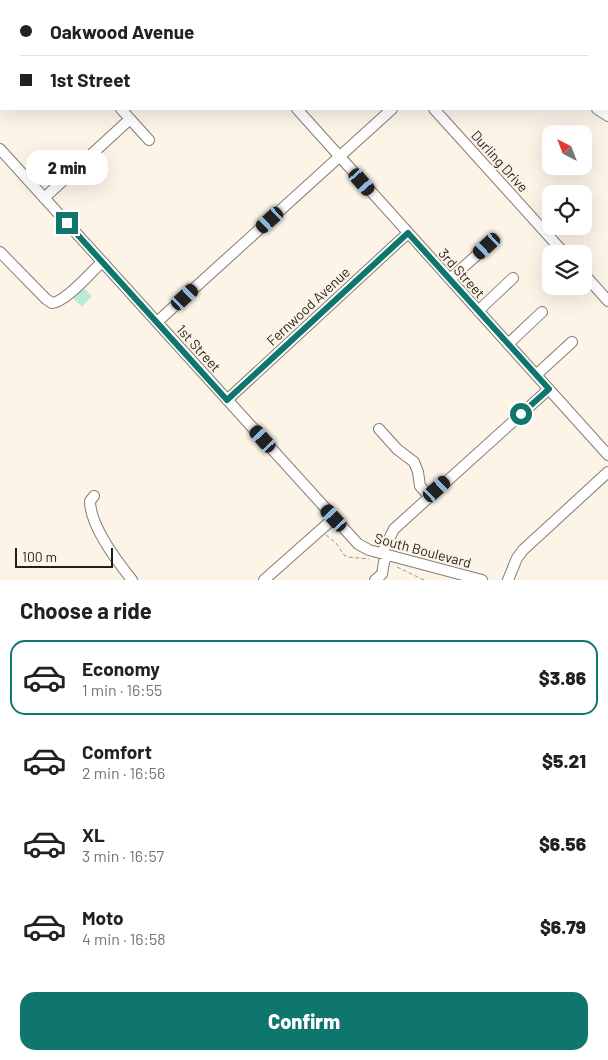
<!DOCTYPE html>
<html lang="en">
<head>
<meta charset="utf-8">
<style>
  body { margin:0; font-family:Barlow,sans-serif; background:#f6f6f6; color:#202124; height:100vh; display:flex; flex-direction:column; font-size:19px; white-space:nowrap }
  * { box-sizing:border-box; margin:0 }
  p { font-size:16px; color:#757577 }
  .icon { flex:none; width:28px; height:28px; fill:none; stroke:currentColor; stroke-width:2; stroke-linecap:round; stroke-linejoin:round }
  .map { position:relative; height:580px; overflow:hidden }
  .details { display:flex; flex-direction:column; background:#fff; flex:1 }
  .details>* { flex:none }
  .hud { position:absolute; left:0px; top:0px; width:609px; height:110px; box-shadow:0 5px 20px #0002; display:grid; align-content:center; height:110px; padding:0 20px; background:#fff }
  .needle { width:32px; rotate:318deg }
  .tools { position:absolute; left:542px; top:125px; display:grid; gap:10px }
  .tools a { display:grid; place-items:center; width:50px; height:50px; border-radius:10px; background:#fff; box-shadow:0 5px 20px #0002; font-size:25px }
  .scale { position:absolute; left:15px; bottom:12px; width:98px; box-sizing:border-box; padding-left:5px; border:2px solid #221f1b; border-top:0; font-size:14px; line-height:18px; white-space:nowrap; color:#221f1b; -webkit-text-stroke:4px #fdf4e8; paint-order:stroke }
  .end { position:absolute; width:22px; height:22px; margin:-11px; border:6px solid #0f766e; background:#fff; box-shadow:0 0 0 2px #fff }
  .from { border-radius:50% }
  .bubble { position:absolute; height:35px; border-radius:15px; background:#fff; box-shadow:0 5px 20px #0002; font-size:16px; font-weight:800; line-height:35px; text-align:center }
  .car { position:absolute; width:15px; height:30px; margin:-15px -8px; border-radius:6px; box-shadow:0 0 4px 1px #0007; background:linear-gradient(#222 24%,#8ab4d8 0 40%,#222 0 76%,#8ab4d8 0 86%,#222 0) }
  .hud b { display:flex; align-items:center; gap:18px; height:48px; font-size:19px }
  .hud b+b { border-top:1px solid #e0e0e0 }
  .hud i { width:12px; height:12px; background:#202124 }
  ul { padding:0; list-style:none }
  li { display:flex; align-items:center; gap:15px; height:75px; margin:0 10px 8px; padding:0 10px; border:2px solid transparent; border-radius:15px }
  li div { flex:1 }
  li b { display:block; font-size:19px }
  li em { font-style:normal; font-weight:800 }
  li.current { border-color:#0f766e }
  li>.icon { width:45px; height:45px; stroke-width:1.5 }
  h2 { padding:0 20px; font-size:22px; line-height:60px }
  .action { display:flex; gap:10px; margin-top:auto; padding:10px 20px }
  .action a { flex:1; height:58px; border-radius:15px; background:#0f766e; color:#fff; font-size:20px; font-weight:800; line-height:58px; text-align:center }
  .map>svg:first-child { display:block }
  .green { fill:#bcead3 }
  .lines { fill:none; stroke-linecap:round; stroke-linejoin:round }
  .minor-casing { stroke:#847c71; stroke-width:12 }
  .path { stroke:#9e988f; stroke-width:1; stroke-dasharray:4 2.5; stroke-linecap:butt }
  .minor { stroke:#fff; stroke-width:10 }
  .route { stroke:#0f766e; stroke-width:6 }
  .labels { text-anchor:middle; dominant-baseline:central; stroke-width:4; stroke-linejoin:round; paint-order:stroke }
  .street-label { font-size:14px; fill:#221f1b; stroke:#fdf4e8 }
</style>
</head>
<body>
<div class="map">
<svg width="608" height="580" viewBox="0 0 608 580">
  <rect width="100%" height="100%" fill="#fdf4e8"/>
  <path class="green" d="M84 288 92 296 82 307 73 298Z"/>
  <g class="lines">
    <g class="minor-casing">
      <path id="minor" d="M23 0 24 1
        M198 0 199 1
        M337 0 338 1
        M492 0 493 1
        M513 0V1
        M534 0 535 1
        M215 1 216 0
        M608 66V65
        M121 109 149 140
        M297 109 608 455
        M434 109 565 254
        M597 109 608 116
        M0 149 358 544 369 550 482 580
        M44 198 130 119
        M0 252 46 299 52 303C66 302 91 272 102 262
        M584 274 608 301
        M450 279 487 246
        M478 311 513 278
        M157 322 392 109
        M508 344 542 312
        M536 375 572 342
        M227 400 408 233
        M379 429 397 449 414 462 418 472 420 486 429 496
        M94 496 90 501C90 526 117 561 132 580
        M382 553 394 529 549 389
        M264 580 334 518
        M375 580 382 574 384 562 387 555
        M508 580 517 558 523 550 608 472"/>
    </g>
    <path class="path" d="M326 535 336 543 344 555 348 557 369 559
      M397 567 424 580"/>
    <use href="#minor" class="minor"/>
  </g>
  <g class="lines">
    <path class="route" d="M67 223 227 400 408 233 549 389 521 414"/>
  </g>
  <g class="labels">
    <g class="street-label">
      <text transform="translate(500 161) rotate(48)">Durling Drive</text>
      <text transform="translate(462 273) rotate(48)">3rd Street</text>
      <text transform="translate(308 306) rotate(-43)">Fernwood Avenue</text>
      <text transform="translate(199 348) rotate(48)">1st Street</text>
      <text transform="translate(423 550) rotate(15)">South Boulevard</text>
    </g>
  </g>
</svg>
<div class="tools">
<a><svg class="needle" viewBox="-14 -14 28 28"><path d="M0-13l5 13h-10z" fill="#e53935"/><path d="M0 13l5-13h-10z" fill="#757577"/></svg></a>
<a><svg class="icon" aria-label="locate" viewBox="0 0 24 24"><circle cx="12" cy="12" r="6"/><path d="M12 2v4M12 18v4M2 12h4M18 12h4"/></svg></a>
<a><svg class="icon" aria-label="layers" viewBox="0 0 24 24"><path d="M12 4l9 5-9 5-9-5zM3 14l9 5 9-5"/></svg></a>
</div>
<div class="scale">100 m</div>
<i class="end from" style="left:521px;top:414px"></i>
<i class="end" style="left:67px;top:223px"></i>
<div class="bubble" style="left:26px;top:150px;width:82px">2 min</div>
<i class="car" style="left:362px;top:182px;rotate:139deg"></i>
<i class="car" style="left:270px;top:220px;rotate:228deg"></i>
<i class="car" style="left:487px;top:246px;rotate:228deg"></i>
<i class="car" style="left:185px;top:297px;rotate:47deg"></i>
<i class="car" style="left:263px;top:439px;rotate:318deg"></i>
<i class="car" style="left:437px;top:489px;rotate:48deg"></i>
<i class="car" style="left:334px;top:518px;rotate:318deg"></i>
<div class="hud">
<b><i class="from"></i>Oakwood Avenue</b>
<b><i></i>1st Street</b>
</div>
</div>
<section class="details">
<h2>Choose a ride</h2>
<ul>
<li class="current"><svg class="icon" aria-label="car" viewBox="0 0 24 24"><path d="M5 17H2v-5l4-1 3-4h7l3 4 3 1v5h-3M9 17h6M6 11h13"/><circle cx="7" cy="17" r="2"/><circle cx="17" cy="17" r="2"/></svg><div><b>Economy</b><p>1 min · 16:55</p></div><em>$3.86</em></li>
<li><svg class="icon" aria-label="car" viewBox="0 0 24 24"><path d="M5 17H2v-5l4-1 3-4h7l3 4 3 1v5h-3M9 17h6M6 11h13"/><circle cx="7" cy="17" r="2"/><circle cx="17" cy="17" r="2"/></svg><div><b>Comfort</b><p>2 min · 16:56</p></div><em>$5.21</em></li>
<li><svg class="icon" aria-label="car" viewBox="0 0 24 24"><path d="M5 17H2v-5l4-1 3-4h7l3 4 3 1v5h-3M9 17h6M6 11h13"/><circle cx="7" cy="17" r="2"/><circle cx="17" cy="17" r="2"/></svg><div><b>XL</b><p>3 min · 16:57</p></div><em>$6.56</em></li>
<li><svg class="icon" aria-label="car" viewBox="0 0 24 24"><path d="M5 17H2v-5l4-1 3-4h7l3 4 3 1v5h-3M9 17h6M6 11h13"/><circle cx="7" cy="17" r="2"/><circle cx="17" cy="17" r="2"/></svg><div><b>Moto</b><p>4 min · 16:58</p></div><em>$6.79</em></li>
</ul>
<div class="action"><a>Confirm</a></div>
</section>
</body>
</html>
